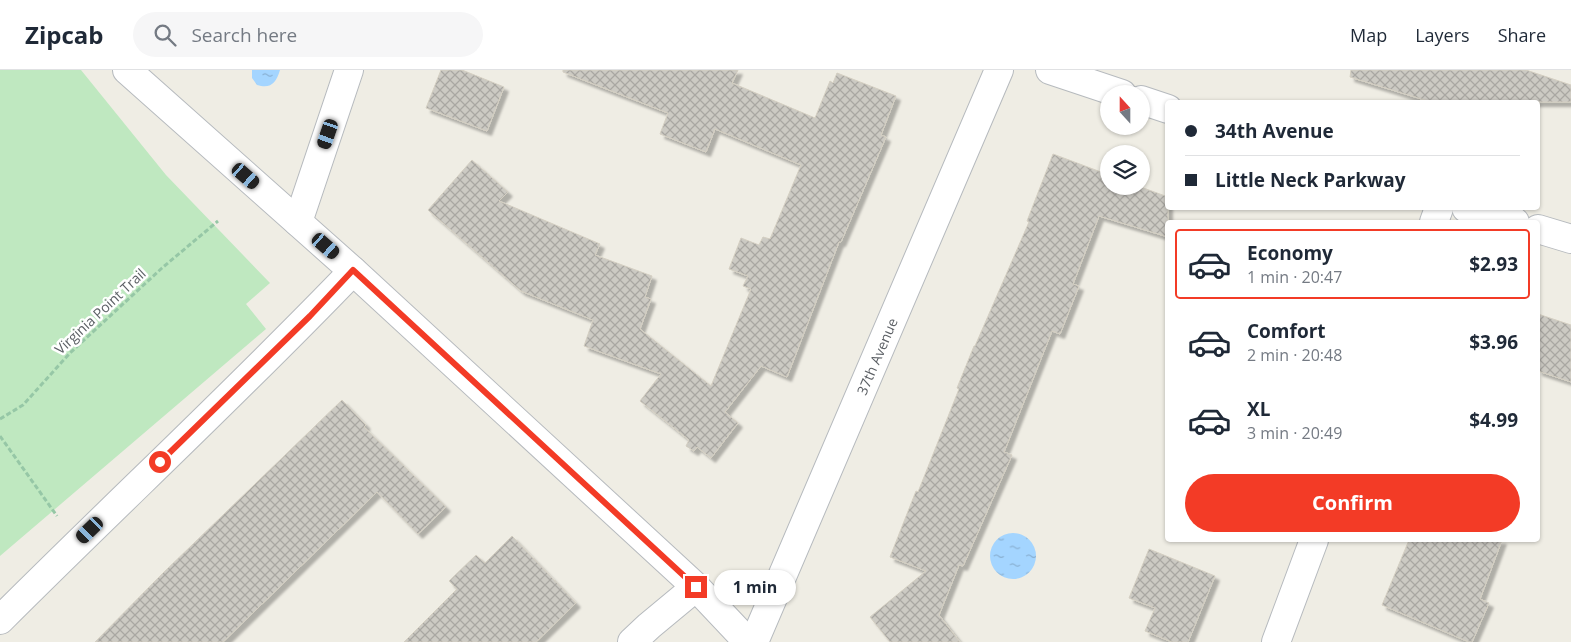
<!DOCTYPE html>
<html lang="en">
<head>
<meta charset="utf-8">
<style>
  body { margin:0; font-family:"Open Sans",sans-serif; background:#f6f6f7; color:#1f2937; height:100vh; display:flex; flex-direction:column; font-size:19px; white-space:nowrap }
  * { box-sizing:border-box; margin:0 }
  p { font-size:16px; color:#747a83 }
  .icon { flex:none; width:28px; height:28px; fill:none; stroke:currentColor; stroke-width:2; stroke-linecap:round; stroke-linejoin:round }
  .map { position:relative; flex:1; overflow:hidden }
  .drawer { position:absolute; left:1165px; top:150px; width:375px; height:322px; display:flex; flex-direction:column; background:#fff; border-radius:5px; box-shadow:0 1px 4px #0004 }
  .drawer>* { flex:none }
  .hud { position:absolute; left:1165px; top:30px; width:375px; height:110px; border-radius:5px; box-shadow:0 1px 4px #0004; display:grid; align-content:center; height:110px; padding:0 20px; background:#fff }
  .needle { width:32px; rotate:339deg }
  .controls { position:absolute; left:1100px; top:15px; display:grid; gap:10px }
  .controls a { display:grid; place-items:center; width:50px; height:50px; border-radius:50%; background:#fff; box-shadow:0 1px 4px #0004; font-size:25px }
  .end { position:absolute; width:22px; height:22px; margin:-11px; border:6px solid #f33b26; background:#fff; box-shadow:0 0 0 2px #fff }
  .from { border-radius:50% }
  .bubble { position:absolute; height:35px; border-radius:18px; background:#fff; box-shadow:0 1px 4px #0004; font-size:16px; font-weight:700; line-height:35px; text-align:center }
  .car { position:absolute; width:15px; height:30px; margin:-15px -8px; border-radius:6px; box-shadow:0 0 4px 1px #0007; background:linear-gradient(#222 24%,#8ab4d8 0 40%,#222 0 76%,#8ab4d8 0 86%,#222 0) }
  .hud b { display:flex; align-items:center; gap:18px; height:48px; font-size:19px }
  .hud b+b { border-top:1px solid #e0e1e3 }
  .hud i { width:12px; height:12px; background:#1f2937 }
  ul { padding:9px 0 0; list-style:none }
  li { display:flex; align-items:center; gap:15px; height:70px; margin:0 10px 8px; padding:0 10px; border:2px solid transparent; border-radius:5px }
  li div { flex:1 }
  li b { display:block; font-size:19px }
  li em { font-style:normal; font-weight:700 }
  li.selected { border-color:#f33b26 }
  li>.icon { width:45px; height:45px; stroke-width:1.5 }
  .button { display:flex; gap:10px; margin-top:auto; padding:10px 20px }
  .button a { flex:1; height:58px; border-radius:30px; background:#f33b26; color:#fff; font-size:20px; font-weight:700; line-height:58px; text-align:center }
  header { display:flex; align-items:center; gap:30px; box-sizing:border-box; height:70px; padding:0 25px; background:#fff; border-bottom:1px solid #e0e1e3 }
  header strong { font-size:24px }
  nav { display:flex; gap:28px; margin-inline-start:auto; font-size:18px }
  .search { width:350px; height:45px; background:#f6f6f7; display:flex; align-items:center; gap:12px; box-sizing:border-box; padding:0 18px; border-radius:28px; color:#747a83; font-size:19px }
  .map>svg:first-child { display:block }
  .green { fill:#bfe8c0 }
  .water { fill:url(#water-ripples) }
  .building { fill:url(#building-cross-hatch); stroke:#d4cfc2; filter:url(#shadow) }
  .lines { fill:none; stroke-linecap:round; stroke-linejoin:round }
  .minor-casing { stroke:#b6babe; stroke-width:30 }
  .tertiary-casing { stroke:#b6babe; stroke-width:30 }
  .path { stroke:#96c7a6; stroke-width:3; stroke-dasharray:5 2.5; stroke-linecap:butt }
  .minor { stroke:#fff; stroke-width:28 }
  .tertiary { stroke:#fff; stroke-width:28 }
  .route { stroke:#f33b26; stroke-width:6 }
  .labels { text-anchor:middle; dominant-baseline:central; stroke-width:5; stroke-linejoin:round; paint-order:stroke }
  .street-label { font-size:14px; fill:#5c6065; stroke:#fff }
</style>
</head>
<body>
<header>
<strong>Zipcab</strong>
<div class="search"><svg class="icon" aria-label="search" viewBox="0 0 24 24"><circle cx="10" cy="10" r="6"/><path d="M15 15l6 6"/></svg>Search here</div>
<nav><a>Map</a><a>Layers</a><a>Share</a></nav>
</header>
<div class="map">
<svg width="1571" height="572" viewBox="0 0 1571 572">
  <defs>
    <pattern id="water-ripples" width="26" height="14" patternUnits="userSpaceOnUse" patternTransform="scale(1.25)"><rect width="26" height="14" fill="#a4d5ff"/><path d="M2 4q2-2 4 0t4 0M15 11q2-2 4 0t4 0" fill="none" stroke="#89b0d2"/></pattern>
    <pattern id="building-cross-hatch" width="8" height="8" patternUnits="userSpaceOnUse" patternTransform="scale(1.25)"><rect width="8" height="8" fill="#cccac3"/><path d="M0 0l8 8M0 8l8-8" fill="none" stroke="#a9a7a2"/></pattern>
    <filter id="shadow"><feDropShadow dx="4.5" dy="4.5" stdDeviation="1" flood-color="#0004"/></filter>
  </defs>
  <rect width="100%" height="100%" fill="#efede4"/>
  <path class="green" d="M0 0H81L166 105 270 213 246 234 266 259 0 486Z"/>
  <path class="water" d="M252 0H280C276 13 271 19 257 15L252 8Z
    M990 486a23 23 0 1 1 46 0a23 23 0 1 1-46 0Z"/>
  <path class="building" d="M441 0H462L504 17 487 61 426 38Z
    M563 0H738L732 13 815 48 830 11 833 13 837 3 896 26 881 65 886 67 841 172H839L787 307 761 296 725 342 738 353 711 388 697 377 694 381 686 376 689 370 640 331 661 304 584 276 593 250 521 221 428 140 472 90 508 122 499 131 600 174 595 185 652 206 645 227 651 229 640 259 711 316 751 219 743 216 748 206 729 199 741 168 759 175 763 167 770 169 801 95 715 59 706 82 660 64 668 43 563 2Z
    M1351 0H1526L1571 15V32H1431L1350 7Z
    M1053 84 1109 105V116H1138L1168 127V167L1099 146 1073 214 1079 216 1060 264 1052 261 1004 382 1012 385 963 496 959 495 939 545 960 572H890L870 547 926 501 890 487 916 421 918 422 959 319 957 318 974 276H975L1029 152 1027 151Z
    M1538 244 1571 255V312L1538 301Z
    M342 330 366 355 364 357 446 437 418 464 377 422 223 572H95L163 503Z
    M512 466 576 533 536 572H404L457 519 449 511 476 485 485 493Z
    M1409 470H1502L1480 529 1489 533 1472 572H1469L1382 535Z
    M1149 479 1215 506 1188 572H1172L1145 561 1155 538 1129 528Z"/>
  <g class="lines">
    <g class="minor-casing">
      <g id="minor">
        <path d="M1050 0 1122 24"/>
        <path d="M1141 30 1168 39"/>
        <path d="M1466 138 1515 152"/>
        <path d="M298 152 349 0"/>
        <path d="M1434 152 1439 138"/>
        <path d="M1538 159 1571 169"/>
        <path d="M0 550C117 433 239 320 353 201"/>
        <path d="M632 572 649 556 696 517"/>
        <path id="s1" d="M754 572 999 0"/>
        <path d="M1276 572 1314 470"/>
      </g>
    </g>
    <g class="tertiary-casing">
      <path id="tertiary" d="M127 0 353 201 696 517 748 572"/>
    </g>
    <path class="path" d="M0 349 23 335 70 283 162 198 218 151
      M0 366 57 446"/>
    <use href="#minor" class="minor"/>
    <use href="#tertiary" class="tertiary"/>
  </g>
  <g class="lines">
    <path class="route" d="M160 392 310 246 353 200 696 517"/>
  </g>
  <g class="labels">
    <g class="street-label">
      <text transform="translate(100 241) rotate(-43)">Virginia Point Trail</text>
      <text stroke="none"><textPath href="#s1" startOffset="311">37th Avenue</textPath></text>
    </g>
  </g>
</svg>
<div class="controls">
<a><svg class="needle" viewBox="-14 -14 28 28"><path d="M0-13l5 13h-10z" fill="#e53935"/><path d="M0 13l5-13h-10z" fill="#747a83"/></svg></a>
<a><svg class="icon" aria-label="layers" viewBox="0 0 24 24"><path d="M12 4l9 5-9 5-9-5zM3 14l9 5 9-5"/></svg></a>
</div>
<i class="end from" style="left:160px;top:392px"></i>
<i class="end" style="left:696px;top:517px"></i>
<div class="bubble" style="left:714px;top:500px;width:82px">1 min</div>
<i class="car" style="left:328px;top:64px;rotate:199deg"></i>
<i class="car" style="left:246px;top:106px;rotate:131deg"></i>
<i class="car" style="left:326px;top:176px;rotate:131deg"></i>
<i class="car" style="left:90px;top:460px;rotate:226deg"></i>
<div class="hud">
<b><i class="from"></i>34th Avenue</b>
<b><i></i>Little Neck Parkway</b>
</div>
<section class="drawer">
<ul>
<li class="selected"><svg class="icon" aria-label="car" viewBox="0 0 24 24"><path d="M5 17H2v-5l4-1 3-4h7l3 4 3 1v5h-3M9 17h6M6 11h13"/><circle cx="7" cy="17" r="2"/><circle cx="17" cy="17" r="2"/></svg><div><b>Economy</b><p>1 min · 20:47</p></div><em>$2.93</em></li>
<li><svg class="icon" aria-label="car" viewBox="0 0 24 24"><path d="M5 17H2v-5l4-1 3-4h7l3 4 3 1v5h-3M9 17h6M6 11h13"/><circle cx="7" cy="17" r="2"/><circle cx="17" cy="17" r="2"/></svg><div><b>Comfort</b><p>2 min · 20:48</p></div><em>$3.96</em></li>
<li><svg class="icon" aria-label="car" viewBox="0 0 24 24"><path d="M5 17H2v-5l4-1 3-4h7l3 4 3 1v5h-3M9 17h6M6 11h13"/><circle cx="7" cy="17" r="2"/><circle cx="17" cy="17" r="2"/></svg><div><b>XL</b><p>3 min · 20:49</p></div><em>$4.99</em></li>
</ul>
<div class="button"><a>Confirm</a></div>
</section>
</div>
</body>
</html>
